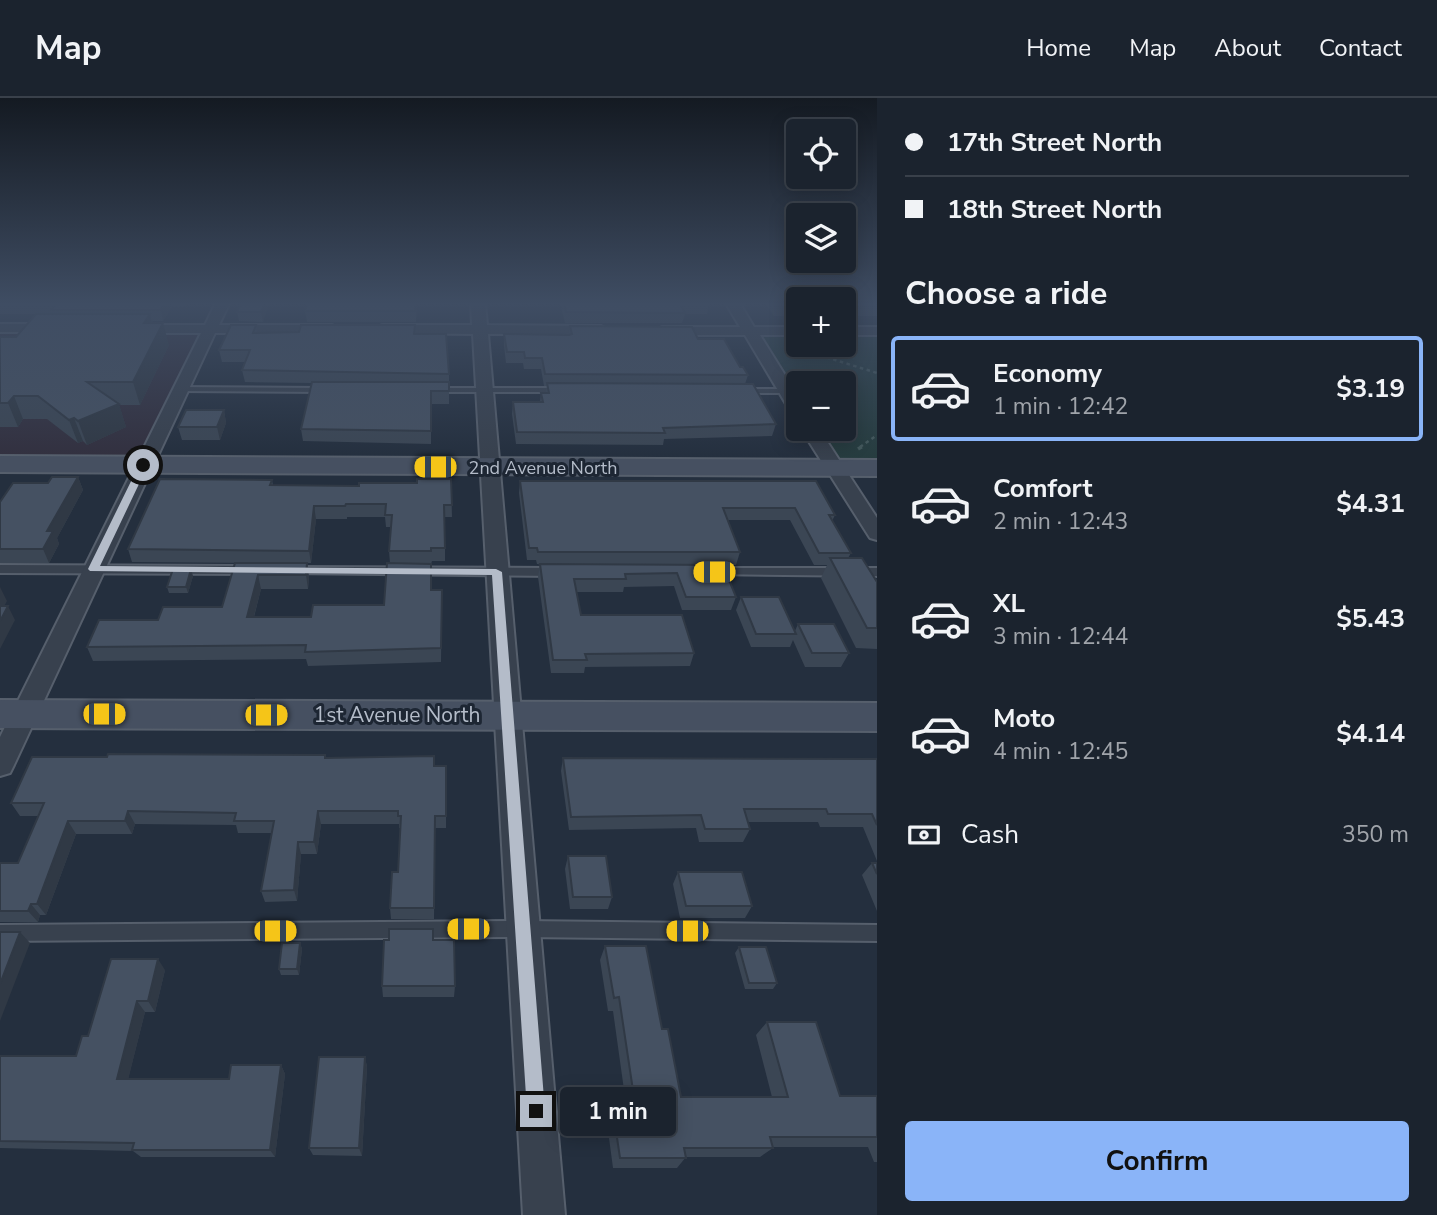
<!DOCTYPE html>
<html lang="en">
<head>
<meta charset="utf-8">
<style>
  body { margin:0; font-family:"Nunito Sans",sans-serif; background:#242b36; color:#f1f3f6; height:100vh; display:flex; flex-direction:column; font-size:26px; white-space:nowrap }
  * { box-sizing:border-box; margin:0 }
  p { font-size:23px; color:#a0a4aa }
  .icon { flex:none; width:38px; height:38px; fill:none; stroke:currentColor; stroke-width:2; stroke-linecap:round; stroke-linejoin:round }
  .map { position:relative; flex:1; overflow:hidden }
  .details { display:flex; flex-direction:column; background:#1b232e; width:560px }
  .details>* { flex:none }
  .guide { display:grid; align-content:center; height:154px; padding:0 28px; background:#1b232e }
  .tools { position:absolute; left:786px; top:21px; display:grid; gap:14px }
  .tools a { display:grid; place-items:center; width:70px; height:70px; border-radius:7px; background:#1b232e; box-shadow:0 4px 18px #0003,0 0 0 2px #39404a; font-size:35px }
  .end { position:absolute; width:32px; height:32px; margin:-16px; border:9px solid #b4bcc9; background:#111; box-shadow:0 0 0 4px #111 }
  .from { border-radius:50% }
  .bubble { position:absolute; height:49px; border-radius:7px; background:#1b232e; box-shadow:0 4px 18px #0003,0 0 0 2px #39404a; font-size:23px; font-weight:700; line-height:49px; text-align:center }
  .car { position:absolute; width:21px; height:42px; margin:-21px -10px; border-radius:9px; box-shadow:0 0 5px 2px #0007; background:linear-gradient(#f5c518 24%,#345 0 40%,#f5c518 0 76%,#345 0 86%,#f5c518 0) }
  .guide b { display:flex; align-items:center; gap:24px; height:66px; font-size:26px }
  .guide b+b { border-top:2px solid #39404a }
  .guide i { width:18px; height:18px; background:#f1f3f6 }
  ul { padding:0; list-style:none }
  li { display:flex; align-items:center; gap:21px; height:105px; margin:0 14px 10px; padding:0 14px; border:4px solid transparent; border-radius:7px }
  li div { flex:1 }
  li b { display:block; font-size:26px }
  li em { font-style:normal; font-weight:700 }
  li.active { border-color:#8ab4f8 }
  li>.icon { width:63px; height:63px; stroke-width:1.5 }
  h2 { padding:0 28px; font-size:32px; line-height:84px }
  .pay { display:flex; align-items:center; gap:18px; height:77px; padding:0 28px; font-size:26px }
  .pay p { margin-inline-start:auto }
  .cta { display:flex; gap:14px; margin-top:auto; padding:14px 28px }
  .cta a { flex:1; height:80px; border-radius:7px; background:#8ab4f8; color:#111; font-size:28px; font-weight:700; line-height:80px; text-align:center }
  header { display:flex; align-items:center; gap:42px; box-sizing:border-box; height:98px; padding:0 35px; background:#1b232e; border-bottom:2px solid #39404a }
  header strong { font-size:33px }
  nav { display:flex; gap:38px; margin-inline-start:auto; font-size:24px }
  main { display:flex; flex:1; min-height:0 }
  .map>svg:first-child { display:block }
  .medical { fill:#32303f }
  .green { fill:#263c3f }
  .lines { fill:none; stroke-linecap:round; stroke-linejoin:round }
  .service-casing { stroke:#565f6c; stroke-width:4 }
  .minor-casing { stroke:#565f6c; stroke-width:4 }
  .secondary-casing { stroke:#565f6c; stroke-width:4 }
  .path-far1 { stroke:#44595c; stroke-width:2.5; stroke-dasharray:3.5 3.5; stroke-linecap:butt }
  .path { stroke:#44595c; stroke-width:3.5; stroke-dasharray:4.5 4.5; stroke-linecap:butt }
  .service { fill:#38414e; fill-rule:evenodd }
  .minor { fill:#38414e; fill-rule:evenodd }
  .secondary { fill:#465061; fill-rule:evenodd }
  .wall { fill:#3b4654; fill-rule:evenodd }
  .shaded-wall { fill:#303945 }
  .building { fill:#455162; stroke:#303945; stroke-width:2 }
  .route { fill:#b4bcc9 }
  .labels { text-anchor:middle; dominant-baseline:central; stroke-width:6; stroke-linejoin:round; paint-order:stroke }
  .far-street-label { font-size:18px; fill:#b4bcc9; stroke:#1d2633 }
  .street-label { font-size:21px; fill:#b4bcc9; stroke:#1d2633 }
</style>
</head>
<body>
<header>
<strong>Map</strong>
<nav><a>Home</a><a>Map</a><a>About</a><a>Contact</a></nav>
</header>
<main>
<div class="map">
<svg width="877" height="1117" viewBox="0 0 877 1117">
  <rect width="100%" height="100%" fill="#242f3e"/>
  <path class="medical" d="M0 230 211 231 143 367 0 366Z"/>
  <path class="green" d="M749 233H798V247H844V233H877V370L834 369 810 331H844V285H798V311Z"/>
  <g class="lines">
    <g class="service-casing">
      <path id="service" d="M177 289 324 290 328 292 324 294 180 293H177Z
        M430 290H562L566 292 562 294H430Z
        M738 291H786L790 293 786 295H738Z
        M0 467 248 468 253 472 248 476 0 475Z
        M294 469 556 470 561 474 556 478 290 475 289 473Z
        M711 470H877V478L707 476 706 474 707 472Z
        M523 823 877 827V843L523 839 0 843V827Z"/>
    </g>
    <g class="minor-casing">
      <path id="minor" d="M216 204H230L219 227H332L339 231 332 235H215L14 667 10 675 0 678V639L201 235H134L127 231 134 227H205Z
        M471 204H485L487 227 601 228 608 232 601 236H488L565 1117H523L473 236 382 235 375 231 382 227H472Z
        M725 204H739L754 229H798V237H760L798 298V316L789 311 745 237H662L655 233 662 229H740Z
        M0 226H55L62 230 55 234H0Z
        M844 229H877V237H844Z
        M801 331H819L877 420V442L870 440Z"/>
    </g>
    <g class="secondary-casing">
      <path id="secondary" d="M0 358 877 362V378L0 374Z
        M0 602 877 605V633L0 630Z"/>
    </g>
    <path class="path-far1" d="M793 249 877 275
      M860 349 877 337"/>
    <path class="path" d="M858 351 863 348"/>
    <use href="#service" class="service"/>
    <use href="#minor" class="minor"/>
    <use href="#secondary" class="secondary"/>
  </g>
  <path class="wall" d="M0 204H189L186 209H172L163 223H152L169 247 140 307H119L126 329 87 347 83 343 78 345 47 321H23L18 329H0V239H16L36 216H0Z
    M241 204H269L263 224 239 223 237 214Z
    M417 204 416 224H307L305 213Z
    M560 204H708L709 205 707 216H685L682 225H565Z
    M764 204H798V218H774Z
    M844 204H877V218H844Z
    M256 227 257 235 415 236 449 276V306H431V346L303 343 301 331 312 285 245 284 242 272 246 264H222L219 252Z
    M570 228 698 241 740 269 748 277 745 286 776 326 772 338 664 341 663 347 516 346 512 316 513 304H540L541 295H546L547 288H544L541 271H524L523 265H506L504 247V236L569 237Z
    M224 312 226 325 220 342H182L178 329Z
    M78 379 83 392 57 440 59 446 49 465H0V404L48 385Z
    M451 381 452 419H445V463H432L431 466V492H442L441 564 308 568 306 561 93 563 87 549 158 522 222 509 267 465 132 464 128 451 272 382 273 387 359 388 417 385ZM347 419H385L386 429H391L389 453 390 465 384 507 311 519H254L261 491H308L309 479 307 465H311L316 421H347Z
    M520 383H816L835 417 832 423 851 455 848 460 877 484V551L856 550 821 480 827 467H814L790 422H728L740 454 736 467 537 466 536 462H527L519 395Z
    M540 466 723 467 736 499 731 512H682L674 488 624 489 623 494H576L581 517 694 555 690 568 585 569 584 575H551L538 479Z
    M193 478 188 495H169L167 489Z
    M741 499 795 533 798 526 849 555 841 569H805L793 542 790 549H751L736 512Z
    M326 660 446 668V730H435L434 821H391L390 810 398 774 401 730H399V726H321L317 756H301L297 803 265 804 261 793 272 735H238L236 727 135 726 132 736H76L46 817H40L38 824H0V765H18L39 718H20L11 705Z
    M563 660 877 661V763L863 729H820L818 724H748L750 731 743 744H699L696 730 569 732 561 673Z
    M568 758 612 799 608 811H570L565 771Z
    M872 765H877V813L862 777Z
    M678 774 752 808 745 820H680L673 786Z
    M389 842H433L455 888 454 899H383L382 888Z
    M300 845 302 851 299 877H281L279 871Z
    M605 848 662 931 681 999H772L756 937 767 924 840 998H877V1064H874L868 1049H773V1050L760 1059H686L677 1070H613L605 1010 611 999H625L613 913H608L600 862Z
    M739 849 777 885 773 891H745L735 855Z
    M165 872 155 914H145L128 981H229L281 967 285 976 275 1059H141L133 1053 0 1050V958H76L88 938Z
    M365 959 367 969 362 1058 313 1057 309 1050Z"/>
  <path class="shaded-wall" d="M165 204H171L172 209 163 223 161 212Z
    M265 204H269L263 224 261 214Z
    M150 216 155 237 144 225Z
    M163 225 169 247 140 307 133 284Z
    M14 298 23 321 18 329 8 305Z
    M119 306 126 329 87 347 78 323Z
    M224 312 226 325 220 342 217 329Z
    M74 320 83 343 78 345 69 322Z
    M78 379 83 392 57 440 59 446 49 465 43 451 47 433Z
    M314 408 316 421 311 465 309 453Z
    M307 465 309 479 308 491 306 477Z
    M191 471 193 478 188 495 186 489Z
    M258 477 261 491 250 533 247 519Z
    M0 489 7 503 0 516Z
    M8 508 15 522 0 551V523Z
    M128 713 135 726 132 736 125 723Z
    M318 713 321 726 317 756 314 744Z
    M68 723 76 736 46 817 37 806Z
    M298 744 301 756 297 803 294 792Z
    M31 806 40 817 38 824 28 813Z
    M20 834 30 845 0 923V886Z
    M300 845 302 851 299 877 297 871Z
    M158 861 165 872 155 914 148 903Z
    M137 903 145 914 126 990 117 981Z
    M365 959 367 969 362 1058 359 1050Z
    M281 967 285 976 275 1059 270 1052Z"/>
  <path class="building" d="M0 204H165L161 212H51L57 205Z
    M241 204H265L261 214H237Z
    M308 204H416L415 213H305Z
    M564 204H708L709 205H680L685 215 566 214Z
    M774 204H798V208H776Z
    M844 204H877V208H844Z
    M36 216H150L144 225H163L133 284H87L119 306 78 323 74 320 69 322 38 298H14L8 305H0V239H16Z
    M231 227H256L253 235 299 234 301 227H415L414 236H446L449 276 242 272 250 252H219Z
    M570 228 692 229 698 241H724L740 269H743L748 277 545 276 542 260H525L524 254H507L504 236 569 237 572 236Z
    M312 284H449V293H431V333L301 331Z
    M547 285 753 286 776 326 663 330 665 335 517 334 513 304H543L541 295H549Z
    M186 312H224L217 329H178Z
    M52 379H78L47 433H53L43 451H0V404L13 385H48Z
    M160 381 272 382 270 387 359 388V385H417V381H451L452 407H444L445 450H431V453H389L392 417H385L386 406H346L345 408H314L309 453 128 451Z
    M520 383H816L835 417H829L851 455H819L795 410H723L740 454H538L537 450H529Z
    M830 460H862L877 484V530H867Z
    M235 465H307L306 477H258L247 519H311L313 507H384L387 465 431 466V492H442L441 550 305 554 306 547 87 549 99 522H158L163 509H222Z
    M540 466 723 467 736 499H686L677 475 625 476 626 481H574L581 517H682L694 555 585 556 587 562H553Z
    M173 471H191L186 489H167Z
    M741 499H779L796 536H756Z
    M0 508H8L0 523Z
    M798 526H834L849 555H812Z
    M108 656 325 657V660L434 658V668H446V718H435L434 810H390L392 774H398L401 718H398V713H318L314 744H298L294 792 261 793 274 723H234L236 715 128 713 125 723H68L37 806H31L28 813H0V765H18L44 705H11L32 659H107Z
    M563 660 877 661V727L872 716H828L826 711H744L750 731H705L701 717 571 719Z
    M568 758H606L612 799H573Z
    M872 765H877V776Z
    M678 774H742L752 808H686Z
    M389 831H433V842H454L455 888H382L384 842H389Z
    M0 834H20L0 886Z
    M282 845H300L297 871H279Z
    M605 848H646L662 931H668L681 999H788L767 924H816L840 998H877V1039H770L773 1050H684L686 1060H620L611 999H634L619 899 614 900Z
    M739 849H766L777 885H749Z
    M111 861H158L148 903H137L117 981H229L231 967H281L270 1052H132L134 1045 0 1043V958H76L82 938H88Z
    M319 959H365L359 1050H309Z"/>
  <linearGradient id="sky" x2="0" y2="1"><stop stop-color="#141a22"/><stop offset="0.57" stop-color="#3f4d63"/><stop offset="1" stop-color="#3f4d63" stop-opacity="0"/></linearGradient>
  <rect width="877" height="361" fill="url(#sky)"/>
  <path class="route" d="M143 364 148 367 100 468 496 471 502 474 545 1013 542 1019 536 1022 530 1019 527 1013 492 477 90 473 88 471 139 367Z"/>
  <g class="labels">
    <g class="far-street-label">
      <text x="543" y="370">2nd Avenue North</text>
    </g>
    <g class="street-label">
      <text x="397" y="617">1st Avenue North</text>
    </g>
  </g>
</svg>
<div class="tools">
<a><svg class="icon" aria-label="locate" viewBox="0 0 24 24"><circle cx="12" cy="12" r="6"/><path d="M12 2v4M12 18v4M2 12h4M18 12h4"/></svg></a>
<a><svg class="icon" aria-label="layers" viewBox="0 0 24 24"><path d="M12 4l9 5-9 5-9-5zM3 14l9 5 9-5"/></svg></a>
<a>+</a>
<a>−</a>
</div>
<i class="end from" style="left:143px;top:367px"></i>
<i class="end" style="left:536px;top:1013px"></i>
<div class="bubble" style="left:560px;top:989px;width:116px">1 min</div>
<i class="car" style="left:435px;top:369px;rotate:270deg"></i>
<i class="car" style="left:714px;top:474px;rotate:270deg"></i>
<i class="car" style="left:104px;top:616px;rotate:90deg"></i>
<i class="car" style="left:266px;top:617px;rotate:90deg"></i>
<i class="car" style="left:468px;top:831px;rotate:270deg"></i>
<i class="car" style="left:275px;top:833px;rotate:90deg"></i>
<i class="car" style="left:687px;top:833px;rotate:270deg"></i>
</div>
<section class="details">
<div class="guide">
<b><i class="from"></i>17th Street North</b>
<b><i></i>18th Street North</b>
</div>
<h2>Choose a ride</h2>
<ul>
<li class="active"><svg class="icon" aria-label="car" viewBox="0 0 24 24"><path d="M5 17H2v-5l4-1 3-4h7l3 4 3 1v5h-3M9 17h6M6 11h13"/><circle cx="7" cy="17" r="2"/><circle cx="17" cy="17" r="2"/></svg><div><b>Economy</b><p>1 min · 12:42</p></div><em>$3.19</em></li>
<li><svg class="icon" aria-label="car" viewBox="0 0 24 24"><path d="M5 17H2v-5l4-1 3-4h7l3 4 3 1v5h-3M9 17h6M6 11h13"/><circle cx="7" cy="17" r="2"/><circle cx="17" cy="17" r="2"/></svg><div><b>Comfort</b><p>2 min · 12:43</p></div><em>$4.31</em></li>
<li><svg class="icon" aria-label="car" viewBox="0 0 24 24"><path d="M5 17H2v-5l4-1 3-4h7l3 4 3 1v5h-3M9 17h6M6 11h13"/><circle cx="7" cy="17" r="2"/><circle cx="17" cy="17" r="2"/></svg><div><b>XL</b><p>3 min · 12:44</p></div><em>$5.43</em></li>
<li><svg class="icon" aria-label="car" viewBox="0 0 24 24"><path d="M5 17H2v-5l4-1 3-4h7l3 4 3 1v5h-3M9 17h6M6 11h13"/><circle cx="7" cy="17" r="2"/><circle cx="17" cy="17" r="2"/></svg><div><b>Moto</b><p>4 min · 12:45</p></div><em>$4.14</em></li>
</ul>
<div class="pay"><svg class="icon" aria-label="cash" viewBox="0 0 24 24"><path d="M3 7h18v10H3z"/><circle cx="12" cy="12" r="2"/></svg>Cash<p>350 m</p></div>
<div class="cta"><a>Confirm</a></div>
</section>
</main>
</body>
</html>
